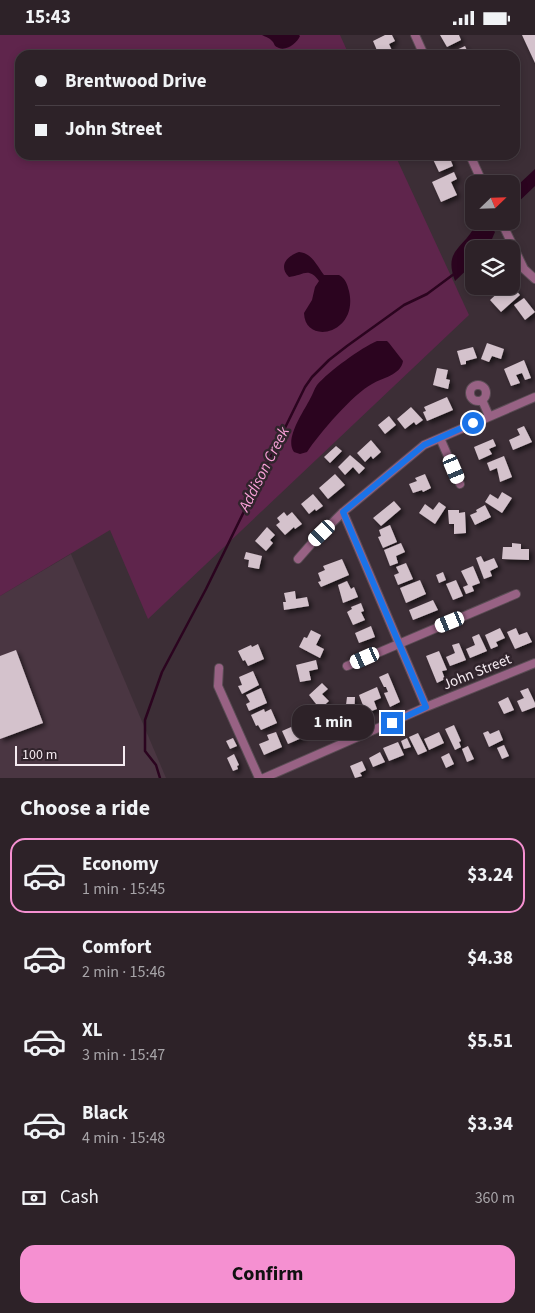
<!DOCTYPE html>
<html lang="en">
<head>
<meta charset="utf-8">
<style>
  body { margin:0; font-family:"Source Sans 3",sans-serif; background:#352a30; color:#f1f3f6; height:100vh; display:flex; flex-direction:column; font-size:19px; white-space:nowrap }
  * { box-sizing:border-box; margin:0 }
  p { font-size:16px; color:#a7a4a8 }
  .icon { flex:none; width:28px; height:28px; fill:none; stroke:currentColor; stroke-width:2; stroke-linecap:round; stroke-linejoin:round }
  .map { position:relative; height:743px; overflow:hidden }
  .drawer { display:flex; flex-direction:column; background:#2d2228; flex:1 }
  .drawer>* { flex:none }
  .guide { position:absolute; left:15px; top:15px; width:505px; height:110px; border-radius:15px; box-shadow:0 2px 8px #0003,0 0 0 1px #483f45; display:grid; align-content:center; height:110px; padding:0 20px; background:#2d2228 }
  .needle { width:32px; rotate:67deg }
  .controls { position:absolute; left:465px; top:140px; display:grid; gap:10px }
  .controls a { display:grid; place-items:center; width:55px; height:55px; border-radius:10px; background:#2d2228; box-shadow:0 2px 8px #0003,0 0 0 1px #483f45; font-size:25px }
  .scale { position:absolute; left:15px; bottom:12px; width:110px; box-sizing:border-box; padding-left:5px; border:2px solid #f5ebf1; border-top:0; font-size:14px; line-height:18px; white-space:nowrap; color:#f5ebf1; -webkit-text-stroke:4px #31242c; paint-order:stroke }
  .end { position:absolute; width:22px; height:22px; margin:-11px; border:6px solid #1a73e8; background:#fff; box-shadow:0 0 0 2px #fff }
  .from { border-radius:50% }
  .bubble { position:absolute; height:35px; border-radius:15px; background:#2d2228; box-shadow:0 2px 8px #0003,0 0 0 1px #483f45; font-size:16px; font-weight:700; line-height:35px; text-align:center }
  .car { position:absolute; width:15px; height:30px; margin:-15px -8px; border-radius:6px; box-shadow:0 0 4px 1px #0007; background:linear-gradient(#fff 24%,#345 0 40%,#fff 0 76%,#345 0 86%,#fff 0) }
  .guide b { display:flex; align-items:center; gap:18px; height:48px; font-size:19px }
  .guide b+b { border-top:1px solid #483f45 }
  .guide i { width:12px; height:12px; background:#f1f3f6 }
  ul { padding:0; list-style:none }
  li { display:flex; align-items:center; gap:15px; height:75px; margin:0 10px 8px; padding:0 10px; border:2px solid transparent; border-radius:15px }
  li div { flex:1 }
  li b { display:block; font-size:19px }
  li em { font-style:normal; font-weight:700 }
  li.on { border-color:#f590d1 }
  li>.icon { width:45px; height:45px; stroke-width:1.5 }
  h2 { padding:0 20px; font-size:22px; line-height:60px }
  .pay { display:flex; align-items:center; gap:12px; height:55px; padding:0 20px; font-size:19px }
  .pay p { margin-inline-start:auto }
  .action { display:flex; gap:10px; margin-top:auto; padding:10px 20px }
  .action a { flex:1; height:58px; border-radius:15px; background:#f590d1; color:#111; font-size:20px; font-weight:700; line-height:58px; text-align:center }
  .status { display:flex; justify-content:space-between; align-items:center; height:35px; padding:0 25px; background:#2d2228; direction:ltr }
  .status svg { height:14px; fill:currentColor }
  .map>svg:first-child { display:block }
  .built { fill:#4a3642 }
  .green { fill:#5f254c }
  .water { fill:#2b041f }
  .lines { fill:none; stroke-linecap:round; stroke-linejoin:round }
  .stream { stroke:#2b041f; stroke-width:2.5 }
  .building { fill:#d4c2cc; filter:url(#shadow) }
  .street-casing { stroke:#5a4c54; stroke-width:10 }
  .street { stroke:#986284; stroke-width:8 }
  .route { stroke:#1a73e8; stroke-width:6 }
  .labels { text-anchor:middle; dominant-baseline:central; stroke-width:5; stroke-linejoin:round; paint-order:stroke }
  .street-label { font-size:15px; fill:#f5ebf1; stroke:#31242c }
  .water-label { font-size:16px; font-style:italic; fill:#f9a1d8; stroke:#31242c }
</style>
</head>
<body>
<div class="status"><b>15:43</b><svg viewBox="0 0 49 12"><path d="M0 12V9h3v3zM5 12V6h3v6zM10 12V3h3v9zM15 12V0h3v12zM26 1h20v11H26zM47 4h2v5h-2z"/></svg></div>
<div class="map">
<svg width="535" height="743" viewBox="0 0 535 743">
  <defs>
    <filter id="shadow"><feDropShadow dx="3" dy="3" stdDeviation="2.5" flood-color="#0009"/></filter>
  </defs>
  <rect width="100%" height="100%" fill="#3c2e36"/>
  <path class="built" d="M71 519 166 743H0V561Z"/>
  <path class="green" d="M0 0H340L349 20H20V120H395L469 280 148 584 110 495 0 561Z"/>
  <path class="water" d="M262 0H299L300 1C297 8 287 16 279 13 274 11 275 10 273 7 270 3 266 2 262 0Z
    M535 134V151L512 173 511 152 518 150Z
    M481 187H486L495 197 492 204 484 214H474V228L455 246C443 214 464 214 476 189Z
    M299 217C312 218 317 231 324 240H339C346 244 347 249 349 256 359 299 305 311 304 278L312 265 315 252 319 246C308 231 303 241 289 242 278 231 287 221 299 217Z
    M377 306H387L389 308 403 326C401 340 382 343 372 349 353 359 319 399 307 417L300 419 294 417C284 404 304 376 310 364 313 359 314 354 317 350 329 336 361 313 377 306Z"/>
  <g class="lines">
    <path class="stream" d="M160 743 156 730 145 716V685L162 637 206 554 305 352 312 342 329 325 347 311 404 270 427 259 454 239"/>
  </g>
  <path class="building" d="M385 0H392L395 6 389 9 394 20H379L373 6Z
    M440 0H459L461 5 447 12Z
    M522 0H535V28Z
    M465 11 469 20H446Z
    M431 120H443L445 123 449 121 453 131 439 137Z
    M454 137 457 144 451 147 457 160 441 167 432 147Z
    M514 253 520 260 501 277 490 265 500 256 505 261Z
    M524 263 535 277 525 285 514 270Z
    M487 308 504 314 501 324 492 321 489 327 481 324Z
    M473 312 477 323 466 326V329L461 330 457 316Z
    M524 325 531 343 525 345 522 338 516 340 520 348 511 351 504 334Z
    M437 333 448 335 446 344 450 345 448 354 433 350Z
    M447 362 453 375 427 386 423 377 426 376 424 372Z
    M411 372 423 385 416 390 414 387 405 394 397 384Z
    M389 381 396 390 385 399 378 390Z
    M524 391 532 407 513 415 509 405 520 400 517 394Z
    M493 404 496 411 489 414 492 419 479 425 474 412Z
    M371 405 381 417 373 424 371 421 365 427 357 418Z
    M336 411 342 416 330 428 324 422Z
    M350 420 365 433 359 439 353 432 345 440 338 432Z
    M504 421 512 442 500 447 497 433 490 436 487 428Z
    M335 439 345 450 328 464 319 453Z
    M425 439 431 453 423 457 422 455 413 458 409 449 417 446 415 443Z
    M502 457 512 463 502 478 485 467 490 459 498 464Z
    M313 459 323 471 316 476 315 474 309 479 301 469Z
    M394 466 401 474 381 491 373 483Z
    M439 467 446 472 435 489 419 478 425 469 433 475Z
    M485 470 491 482 475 490 470 480 477 477 476 475Z
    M448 475H459V478L465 477 466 498 454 499V489H449Z
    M284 477 287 481 292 477 302 489 295 494 294 492 285 500 276 490 280 487 277 483Z
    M390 490 397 507 383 513 378 502 381 501 379 495Z
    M267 492 275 500 270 505 273 508 266 516 255 506Z
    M401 508 405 517 396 521 398 528 390 531 384 515Z
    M512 508 521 509V514H529V525L502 524 503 512H512Z
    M246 517 262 521 259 534 248 532 249 525 244 524Z
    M481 521 484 527 494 523 498 532 490 536 492 541 484 544 476 523Z
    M342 524 349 540 321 552 318 547 321 546 318 538 325 535 323 531Z
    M406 528 413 544 398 550 394 540 399 538 396 532Z
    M473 531 480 548 472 551 474 556 466 559 463 552 468 550 461 536Z
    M443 537 446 545 439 548 436 540Z
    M420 545 426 559 406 568 400 553Z
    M456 545 463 561 453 565 446 549Z
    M347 546 351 554 354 552 358 562 343 568 338 550Z
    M295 556 296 564 307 562 309 571 284 575 283 567H286L284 558Z
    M433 565 438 575 413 585 409 575Z
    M361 568 364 576 361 577 365 585 353 590 347 577 352 574 351 572Z
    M371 591 375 602 359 608 355 598Z
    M500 593 505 603 496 607 498 611 491 614 485 600Z
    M516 593 519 600 527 597 532 607 515 614 507 597Z
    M311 595 321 600 316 610 324 614 320 623 299 612 304 602 307 603Z
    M479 599 487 616 470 623 466 614 475 610 472 602Z
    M459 608 466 625 450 631 446 622 455 618 452 610Z
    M258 609 264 624 248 631 245 625 243 626 238 616 251 610 252 612Z
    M16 615 43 688 0 704V621Z
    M439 616 447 635 442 636 445 644 437 648 426 621Z
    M316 625 318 634 309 636 311 645 300 647 296 630Z
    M253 636 259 650 242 659 238 651 242 650 239 642Z
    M388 638 400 667 390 672 384 658 388 657 386 652H384L379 642Z
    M322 648 328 654 322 659 329 666 320 674 309 660Z
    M377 652 381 663 374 666 377 674 366 678 359 660Z
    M261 653 267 668 249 676 246 669 250 667 246 660Z
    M528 653 535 668V672L522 677 517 666 524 663 520 656Z
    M347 662H355L354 682 334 681V669L346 670Z
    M508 662 514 675 504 679 498 667Z
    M264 674 265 677 271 674 277 688 261 695 258 690 256 691 251 680Z
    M298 689 304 702 288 709 282 696Z
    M454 690 461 706 459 707 461 712 455 715 445 694Z
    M499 695 503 705 489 712 483 698 488 696 490 699Z
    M276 697 282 712 264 720 259 709 269 705 267 700Z
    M439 697 444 708 429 715 424 704Z
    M418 698 427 716 418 720 409 702Z
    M233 703 237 711 230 714 226 706Z
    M407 703 411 712 404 714 401 706Z
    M398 707 404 720 389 726 383 713Z
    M504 710 509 721 502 724 497 713Z
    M468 711 474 724 467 727 462 714Z
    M380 717 385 727 373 732 369 723Z
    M449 718 454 729 446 733 441 722Z
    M234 719 239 730 237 731 238 734 233 736 227 723Z
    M362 726 366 735 360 738 362 741 355 743 350 731Z"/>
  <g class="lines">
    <g class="street-casing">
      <path id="street" d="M415 0 424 20
        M470 120 483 149
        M501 186 524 234 535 244
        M470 358a8 8 0 1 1 16 0a8 8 0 1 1-16 0Z
        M482 365 489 381
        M440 403 460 449
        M343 477 426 672
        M298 524 312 508 343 477 424 410 535 362
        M347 631 516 559
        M219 633 218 651 259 743
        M264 743 426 672 535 628"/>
    </g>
    <use href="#street" class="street"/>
  </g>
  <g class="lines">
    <path class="route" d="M392 688 426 672 343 477 424 410 473 388"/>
  </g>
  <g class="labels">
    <g class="street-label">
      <text transform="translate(477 637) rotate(-22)">John Street</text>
    </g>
    <g class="water-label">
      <text transform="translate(264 434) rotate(-63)">Addison Creek</text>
    </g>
  </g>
</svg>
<div class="controls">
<a><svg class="needle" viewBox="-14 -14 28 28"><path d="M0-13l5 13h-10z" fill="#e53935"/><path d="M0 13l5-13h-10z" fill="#a7a4a8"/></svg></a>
<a><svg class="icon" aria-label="layers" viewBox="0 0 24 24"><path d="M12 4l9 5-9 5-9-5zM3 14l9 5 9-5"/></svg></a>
</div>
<div class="scale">100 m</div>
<i class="end from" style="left:473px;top:388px"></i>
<i class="end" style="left:392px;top:688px"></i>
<div class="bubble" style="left:292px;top:670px;width:82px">1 min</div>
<i class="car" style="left:454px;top:434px;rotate:157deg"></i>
<i class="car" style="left:322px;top:498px;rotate:226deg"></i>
<i class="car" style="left:450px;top:587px;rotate:248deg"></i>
<i class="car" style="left:365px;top:623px;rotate:246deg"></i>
<div class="guide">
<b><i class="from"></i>Brentwood Drive</b>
<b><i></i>John Street</b>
</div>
</div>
<section class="drawer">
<h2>Choose a ride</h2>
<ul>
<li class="on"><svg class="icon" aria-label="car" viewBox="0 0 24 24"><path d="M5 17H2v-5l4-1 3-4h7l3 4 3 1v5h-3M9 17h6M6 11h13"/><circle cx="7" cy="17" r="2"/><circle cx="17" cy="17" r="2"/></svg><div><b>Economy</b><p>1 min · 15:45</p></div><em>$3.24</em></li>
<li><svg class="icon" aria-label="car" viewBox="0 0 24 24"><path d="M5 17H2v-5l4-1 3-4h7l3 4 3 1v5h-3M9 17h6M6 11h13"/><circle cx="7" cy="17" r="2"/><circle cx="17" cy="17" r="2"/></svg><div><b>Comfort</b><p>2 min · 15:46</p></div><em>$4.38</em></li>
<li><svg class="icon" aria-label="car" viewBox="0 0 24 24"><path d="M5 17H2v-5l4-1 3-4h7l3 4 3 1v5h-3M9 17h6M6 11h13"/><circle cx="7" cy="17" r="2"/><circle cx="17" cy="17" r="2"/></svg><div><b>XL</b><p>3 min · 15:47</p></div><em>$5.51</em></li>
<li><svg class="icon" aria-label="car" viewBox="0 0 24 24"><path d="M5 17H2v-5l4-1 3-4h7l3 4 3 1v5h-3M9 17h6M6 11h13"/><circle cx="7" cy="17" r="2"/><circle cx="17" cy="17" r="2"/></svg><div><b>Black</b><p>4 min · 15:48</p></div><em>$3.34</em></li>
</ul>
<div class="pay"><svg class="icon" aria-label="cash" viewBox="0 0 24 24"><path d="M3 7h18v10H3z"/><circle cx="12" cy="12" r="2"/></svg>Cash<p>360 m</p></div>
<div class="action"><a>Confirm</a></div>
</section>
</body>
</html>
